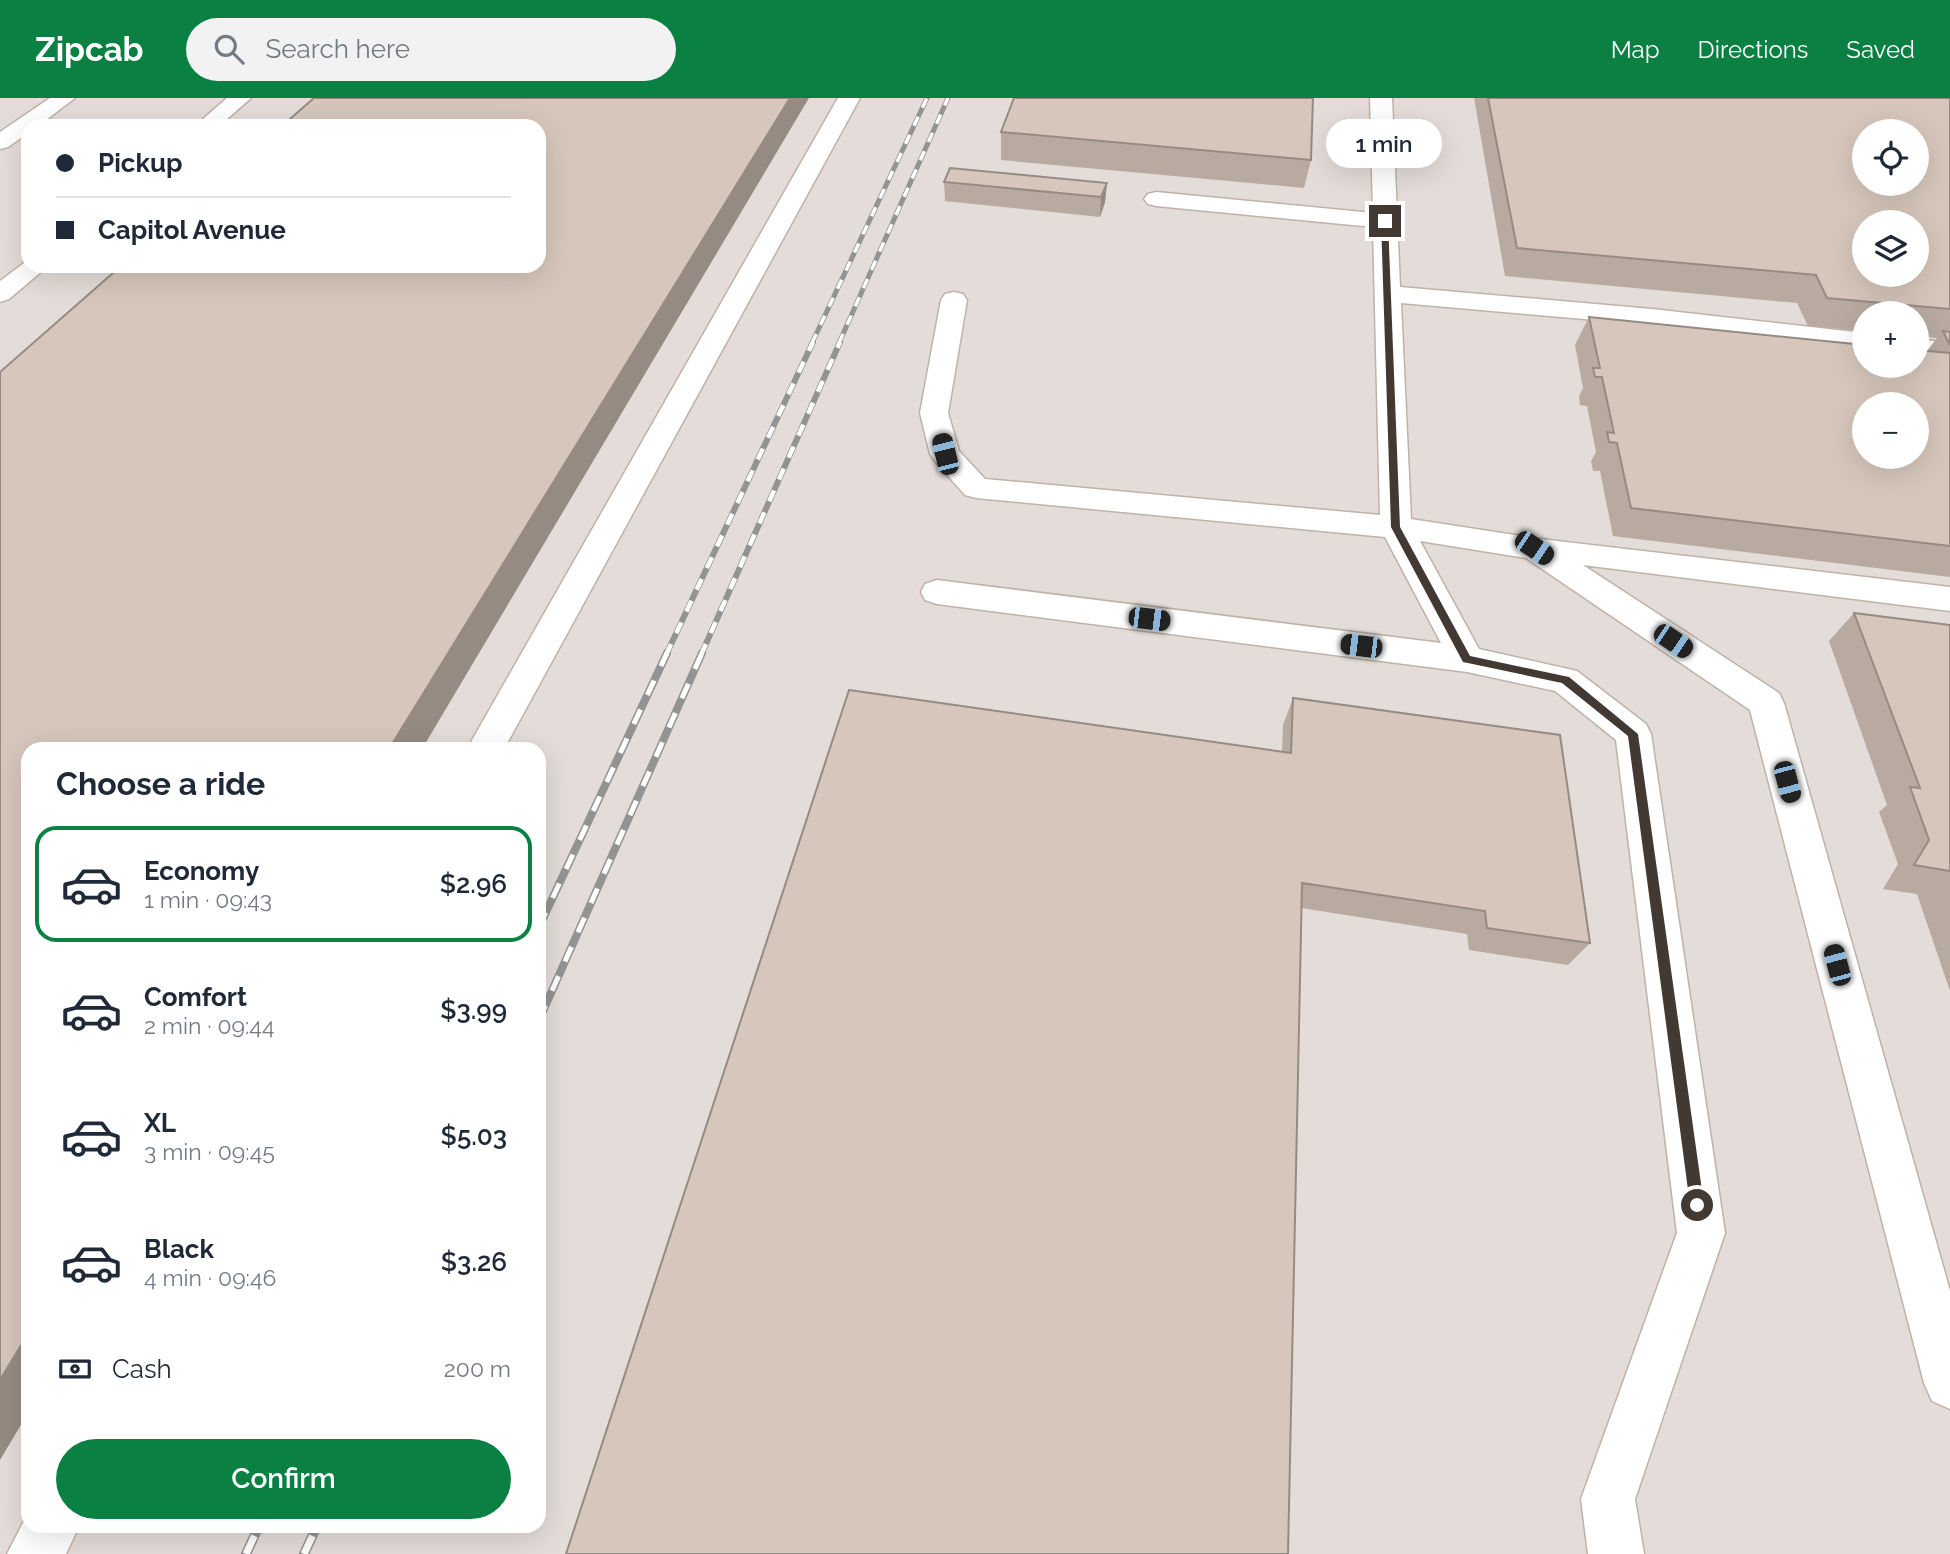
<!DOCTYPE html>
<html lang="en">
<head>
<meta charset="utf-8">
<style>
  body { margin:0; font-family:Raleway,sans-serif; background:#f2f2f3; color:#1f2937; height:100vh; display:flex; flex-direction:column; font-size:26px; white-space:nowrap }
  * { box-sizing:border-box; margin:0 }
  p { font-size:23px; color:#747a83 }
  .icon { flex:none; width:38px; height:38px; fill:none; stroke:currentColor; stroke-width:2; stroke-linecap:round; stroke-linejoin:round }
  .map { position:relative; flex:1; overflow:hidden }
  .panel { position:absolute; left:21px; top:644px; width:525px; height:791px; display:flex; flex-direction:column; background:#fff; border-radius:21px; box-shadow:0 7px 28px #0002 }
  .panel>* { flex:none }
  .top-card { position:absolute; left:21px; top:21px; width:525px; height:154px; border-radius:21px; box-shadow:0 7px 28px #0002; display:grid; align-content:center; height:154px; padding:0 35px; background:#fff }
  .tools { position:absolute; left:1852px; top:21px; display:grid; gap:14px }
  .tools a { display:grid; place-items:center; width:77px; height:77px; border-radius:50%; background:#fff; box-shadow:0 7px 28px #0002; font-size:35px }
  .end { position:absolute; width:32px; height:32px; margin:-16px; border:9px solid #433933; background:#fff; box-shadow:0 0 0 4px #fff }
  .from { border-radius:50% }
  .bubble { position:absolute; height:49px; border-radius:24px; background:#fff; box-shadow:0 7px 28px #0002; font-size:23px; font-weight:600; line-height:49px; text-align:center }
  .car { position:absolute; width:21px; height:42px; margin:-21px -10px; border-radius:9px; box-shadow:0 0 5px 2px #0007; background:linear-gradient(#222 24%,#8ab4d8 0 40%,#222 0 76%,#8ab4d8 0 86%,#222 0) }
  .top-card b { display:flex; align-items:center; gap:24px; height:66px; font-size:26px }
  .top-card b+b { border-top:2px solid #e0e1e3 }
  .top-card i { width:18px; height:18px; background:#1f2937 }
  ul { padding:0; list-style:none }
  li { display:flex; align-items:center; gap:21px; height:116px; margin:0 14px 10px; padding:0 21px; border:4px solid transparent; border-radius:21px }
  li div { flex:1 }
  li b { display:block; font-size:26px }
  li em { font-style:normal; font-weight:600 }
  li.on { border-color:#0b8043 }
  li>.icon { width:63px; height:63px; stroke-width:1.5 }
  h2 { padding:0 35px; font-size:32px; line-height:84px }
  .pay { display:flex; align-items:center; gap:18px; height:77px; padding:0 35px; font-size:26px }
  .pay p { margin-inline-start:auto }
  .button { display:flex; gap:14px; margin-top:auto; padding:14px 35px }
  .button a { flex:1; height:80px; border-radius:42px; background:#0b8043; color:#fff; font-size:28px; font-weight:600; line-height:80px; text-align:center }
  header { display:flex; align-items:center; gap:42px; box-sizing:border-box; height:98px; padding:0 35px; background:#0b8043; color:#fff }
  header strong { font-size:33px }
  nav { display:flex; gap:38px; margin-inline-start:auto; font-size:24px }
  .search { width:490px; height:63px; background:#f2f2f3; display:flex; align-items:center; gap:18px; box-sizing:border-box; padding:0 24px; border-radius:38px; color:#747a83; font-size:26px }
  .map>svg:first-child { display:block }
  .industrial { fill:#e3dcd8; fill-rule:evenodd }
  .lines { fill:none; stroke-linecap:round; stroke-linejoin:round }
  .minor-casing { stroke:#bfb2a8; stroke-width:3 }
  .minor { fill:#fff; fill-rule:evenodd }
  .rail-far3-casing { stroke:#939393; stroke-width:5 }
  .rail-far2-casing { stroke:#939393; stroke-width:6 }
  .rail-far1-casing { stroke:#939393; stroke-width:8 }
  .rail-casing { stroke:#939393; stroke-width:10 }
  .rail-far3 { stroke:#fff; stroke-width:3.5; stroke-dasharray:10; stroke-linecap:butt }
  .rail-far2 { stroke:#fff; stroke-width:4.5; stroke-dasharray:12; stroke-linecap:butt }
  .rail-far1 { stroke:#fff; stroke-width:5; stroke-dasharray:16; stroke-linecap:butt }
  .rail { stroke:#fff; stroke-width:7; stroke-dasharray:20; stroke-linecap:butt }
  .wall { fill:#b8aaa1 }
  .shaded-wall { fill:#968b83 }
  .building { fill:#d6c6bb; stroke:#968b83; stroke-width:2; fill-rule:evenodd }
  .route { fill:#433933 }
</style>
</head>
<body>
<header>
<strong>Zipcab</strong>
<div class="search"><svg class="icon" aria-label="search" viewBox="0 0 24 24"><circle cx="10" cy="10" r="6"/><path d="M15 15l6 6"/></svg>Search here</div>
<nav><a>Map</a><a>Directions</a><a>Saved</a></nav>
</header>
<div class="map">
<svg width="1950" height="1456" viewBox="0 0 1950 1456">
  <rect width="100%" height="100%" fill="#f1eae2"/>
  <path class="industrial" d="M0 0H1950V1456H0ZM28 28H539V168H28ZM1864 33H1916V86H1864ZM1864 124H1916V177H1864ZM1864 215H1916V268H1864ZM1864 306H1916V359H1864ZM28 651H539V1428H28Z"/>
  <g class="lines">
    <g class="minor-casing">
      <path id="minor" d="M50 0H75L38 28H28V35L8 49 0 51V34Z
        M227 0H251L219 28H195Z
        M838 0H860L504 651H467Z
        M1370 0H1392L1400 189 1652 211 1864 235V251L1652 227 1401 205 1411 421 1540 441 1950 489V513L1583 467 1779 595 1784 605 1950 1193V1311L1932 1303 1924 1285 1750 612 1526 460 1420 443 1479 551 1577 573 1646 626 1651 636 1725 1135 1635 1401 1644 1456H1588L1581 1401 1677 1135 1616 642 1555 593 1467 574 937 506 925 502 921 494 925 486 937 482 1441 545 1385 439 976 400 965 397 935 363 930 356 920 315 941 202 945 196 954 194 963 196 967 202 948 315 959 353 985 381 1380 417 1373 129 1156 108 1148 106 1144 101 1148 96 1156 94 1373 115Z
        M28 162V168H48L9 201 0 204V183Z
        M1916 241 1950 245V261L1916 257Z
        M28 1415V1428H79L66 1456H7Z"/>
    </g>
    <use href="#minor" class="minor"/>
    <g class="rail-far3-casing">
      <path id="rail-far3" d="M812 245 927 0
        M839 245 948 0"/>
    </g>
    <g class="rail-far2-casing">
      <path id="rail-far2" d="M666 557 813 244
        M701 557 840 244"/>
    </g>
    <g class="rail-far1-casing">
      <path id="rail-far1" d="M539 829 667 555
        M539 922 702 555"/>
    </g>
    <g class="rail-casing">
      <path id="rail" d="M246 1456 259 1428
        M304 1456 317 1428"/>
    </g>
    <use href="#rail-far3" class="rail-far3"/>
    <use href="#rail-far2" class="rail-far2"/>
    <use href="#rail-far1" class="rail-far1"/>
    <use href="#rail" class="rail"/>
  </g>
  <path class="wall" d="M1474 0H1950V479L1613 438 1600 373H1593L1591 363 1596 354 1587 308 1580 307 1579 298 1583 290 1575 247 1589 219 1927 253 1937 240 1916 238V215H1864V233L1808 228 1797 205 1505 178Z
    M1001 34 1311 62 1304 90 1001 62Z
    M944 84 1107 85 1105 104 1100 119 945 103Z
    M1854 515 1950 527V893L1917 796 1883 791 1898 766 1879 714 1887 707 1829 543Z
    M1293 600 1590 845 1568 867 1469 852 1467 836 1301 810 1282 654 1283 627Z"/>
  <path class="shaded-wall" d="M790 0H809L422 651H389Z
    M1107 85 1105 104 1100 119 1101 99Z
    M28 1236V1315L0 1362V1282Z"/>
  <path class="building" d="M314 0H790L389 651H28V1236L0 1282V274L121 168H539V28H282Z
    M1014 0H1313L1311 62 1001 34Z
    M1488 0H1950V211L1827 200 1816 177 1517 150ZM1864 33H1916V86H1864ZM1864 124H1916V177H1864Z
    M950 70 1107 85 1101 99 944 84Z
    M1589 219 1864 247V268H1916V252L1950 255V448L1631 410 1617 345 1609 344 1607 334 1614 335 1602 279H1595L1593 270H1600ZM1864 306H1916V359H1864Z
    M1943 233 1950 234V247Z
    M1854 515 1950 527V773L1914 767 1929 742 1910 689 1920 690Z
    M849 592 1291 655 1293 600 1560 637 1590 845 1487 830 1485 813 1302 785 1288 1456H566Z"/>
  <path class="route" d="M1385 121 1388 123 1400 429 1470 558 1569 579 1638 636 1704 1107 1697 1114 1690 1107 1628 638 1562 585 1463 564 1391 429 1381 123Z"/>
</svg>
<div class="tools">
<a><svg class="icon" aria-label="locate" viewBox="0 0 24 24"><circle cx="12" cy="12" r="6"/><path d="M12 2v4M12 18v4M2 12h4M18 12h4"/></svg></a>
<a><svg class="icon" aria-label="layers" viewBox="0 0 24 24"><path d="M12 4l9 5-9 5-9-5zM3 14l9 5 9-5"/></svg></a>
<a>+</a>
<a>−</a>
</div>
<i class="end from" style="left:1697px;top:1107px"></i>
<i class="end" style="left:1385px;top:123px"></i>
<div class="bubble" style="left:1326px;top:21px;width:116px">1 min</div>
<i class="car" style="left:945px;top:356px;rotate:346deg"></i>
<i class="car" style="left:1534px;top:450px;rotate:124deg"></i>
<i class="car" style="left:1149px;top:521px;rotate:97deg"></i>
<i class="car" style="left:1673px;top:543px;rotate:124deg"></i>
<i class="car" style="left:1361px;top:548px;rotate:277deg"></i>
<i class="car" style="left:1787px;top:684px;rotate:165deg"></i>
<i class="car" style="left:1837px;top:867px;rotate:345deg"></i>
<div class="top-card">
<b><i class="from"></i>Pickup</b>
<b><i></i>Capitol Avenue</b>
</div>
<section class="panel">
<h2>Choose a ride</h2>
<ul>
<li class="on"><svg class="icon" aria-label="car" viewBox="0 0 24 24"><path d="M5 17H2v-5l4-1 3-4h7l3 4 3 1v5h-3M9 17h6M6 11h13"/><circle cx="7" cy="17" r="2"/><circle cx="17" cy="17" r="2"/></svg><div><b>Economy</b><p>1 min · 09:43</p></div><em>$2.96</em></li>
<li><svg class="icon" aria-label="car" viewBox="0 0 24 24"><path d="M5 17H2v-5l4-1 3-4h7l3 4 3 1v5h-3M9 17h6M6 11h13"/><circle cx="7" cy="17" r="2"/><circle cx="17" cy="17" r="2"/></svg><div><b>Comfort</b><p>2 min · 09:44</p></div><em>$3.99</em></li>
<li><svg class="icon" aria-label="car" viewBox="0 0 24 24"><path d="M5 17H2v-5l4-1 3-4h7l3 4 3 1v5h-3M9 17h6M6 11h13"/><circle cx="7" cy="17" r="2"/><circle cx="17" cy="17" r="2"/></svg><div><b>XL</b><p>3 min · 09:45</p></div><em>$5.03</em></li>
<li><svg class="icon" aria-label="car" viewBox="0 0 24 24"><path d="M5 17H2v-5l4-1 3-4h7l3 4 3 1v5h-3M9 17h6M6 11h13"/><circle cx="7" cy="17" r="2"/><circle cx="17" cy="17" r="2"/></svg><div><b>Black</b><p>4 min · 09:46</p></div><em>$3.26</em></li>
</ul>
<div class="pay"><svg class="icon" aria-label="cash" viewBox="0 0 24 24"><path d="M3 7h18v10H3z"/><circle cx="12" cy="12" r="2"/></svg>Cash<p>200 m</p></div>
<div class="button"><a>Confirm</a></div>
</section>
</div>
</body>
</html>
